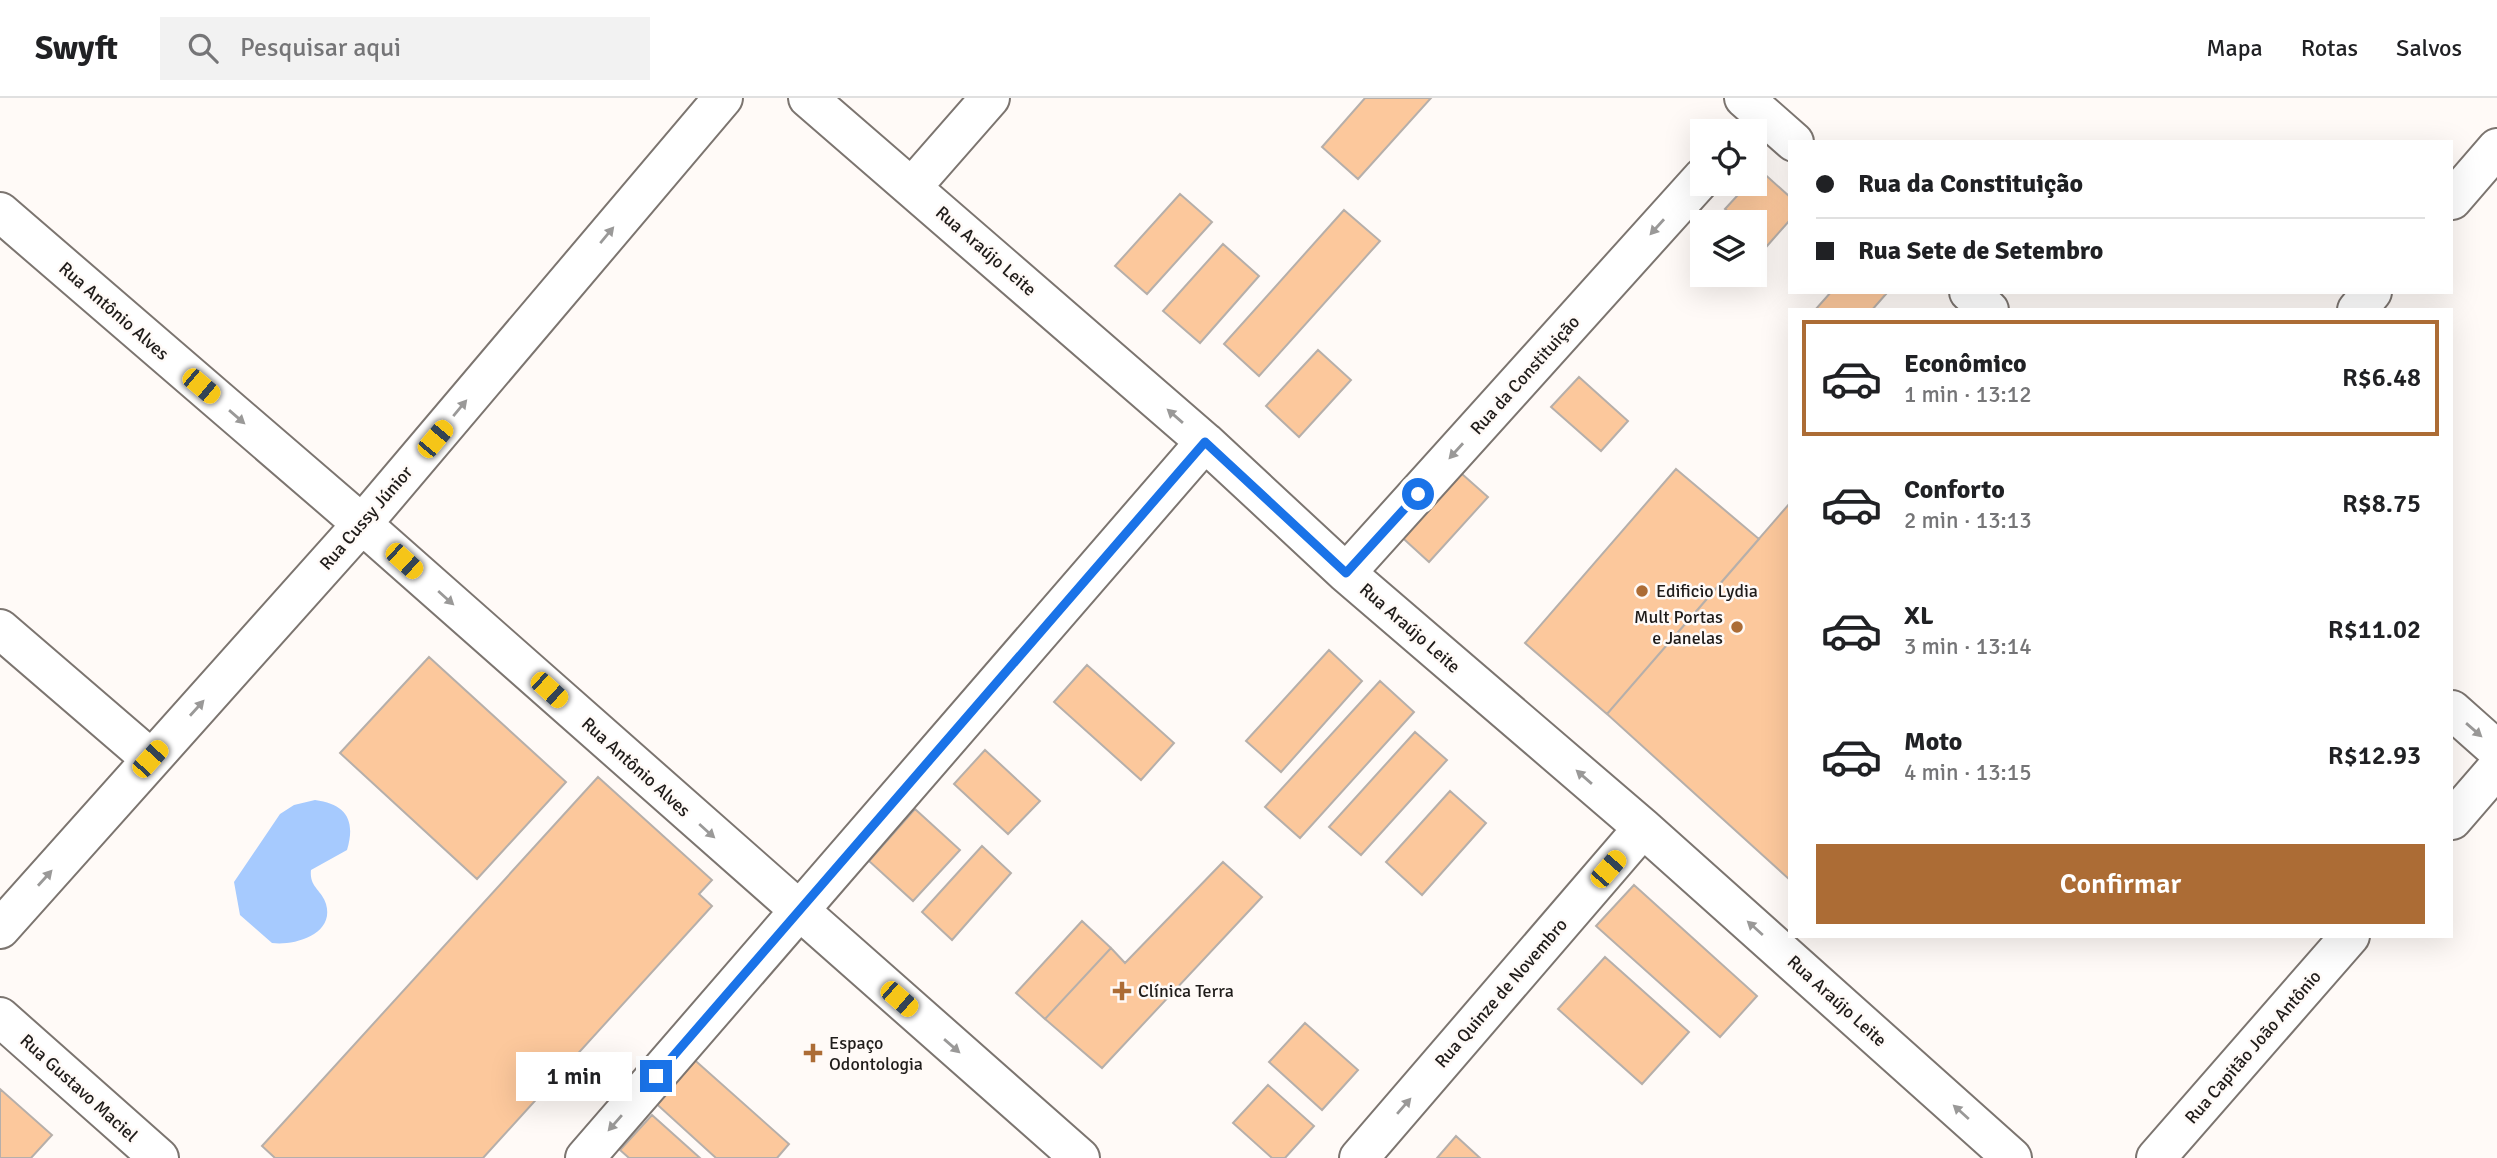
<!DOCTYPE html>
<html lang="pt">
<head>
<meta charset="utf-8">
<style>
  body { margin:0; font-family:Signika,sans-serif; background:#f2f2f2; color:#202124; height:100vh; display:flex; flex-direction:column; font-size:26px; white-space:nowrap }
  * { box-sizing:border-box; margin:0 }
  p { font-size:23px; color:#757577 }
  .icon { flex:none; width:38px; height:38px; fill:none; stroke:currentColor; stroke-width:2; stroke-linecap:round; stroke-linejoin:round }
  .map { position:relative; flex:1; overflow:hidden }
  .side { position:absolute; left:1788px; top:210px; width:665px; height:630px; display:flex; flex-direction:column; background:#fff; border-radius:0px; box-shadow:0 7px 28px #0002 }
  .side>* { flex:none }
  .guide { position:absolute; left:1788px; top:42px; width:665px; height:154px; border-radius:0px; box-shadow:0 7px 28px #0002; display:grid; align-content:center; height:154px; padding:0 28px; background:#fff }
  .fabs { position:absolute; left:1690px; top:21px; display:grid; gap:14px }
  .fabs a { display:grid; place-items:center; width:77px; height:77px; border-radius:0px; background:#fff; box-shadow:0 7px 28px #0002; font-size:35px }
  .end { position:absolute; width:32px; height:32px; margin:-16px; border:9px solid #1a73e8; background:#fff; box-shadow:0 0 0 4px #fff }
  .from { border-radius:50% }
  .bubble { position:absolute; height:49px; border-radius:0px; background:#fff; box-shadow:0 7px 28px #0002; font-size:23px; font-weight:600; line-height:49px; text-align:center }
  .car { position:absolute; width:21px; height:42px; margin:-21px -10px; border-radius:9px; box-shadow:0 0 5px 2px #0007; background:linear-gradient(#f5c518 24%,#345 0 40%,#f5c518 0 76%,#345 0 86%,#f5c518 0) }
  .guide b { display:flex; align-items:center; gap:24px; height:66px; font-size:26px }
  .guide b+b { border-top:2px solid #e0e0e0 }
  .guide i { width:18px; height:18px; background:#202124 }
  ul { padding:12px 0 0; list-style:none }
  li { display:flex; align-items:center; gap:21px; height:116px; margin:0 14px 10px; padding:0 14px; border:4px solid transparent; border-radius:0px }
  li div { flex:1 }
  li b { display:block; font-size:26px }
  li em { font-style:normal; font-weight:600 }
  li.on { border-color:#ac6c35 }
  li>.icon { width:63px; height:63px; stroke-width:1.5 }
  .button { display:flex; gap:14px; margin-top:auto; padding:14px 28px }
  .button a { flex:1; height:80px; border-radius:0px; background:#ac6c35; color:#fff; font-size:28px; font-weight:600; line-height:80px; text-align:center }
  header { display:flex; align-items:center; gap:42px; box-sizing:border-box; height:98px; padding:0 35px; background:#fff; border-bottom:2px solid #e0e0e0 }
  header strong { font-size:33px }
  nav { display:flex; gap:38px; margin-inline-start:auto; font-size:24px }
  .search { width:490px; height:63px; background:#f2f2f2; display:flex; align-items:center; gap:18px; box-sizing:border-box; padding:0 24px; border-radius:0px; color:#757577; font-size:26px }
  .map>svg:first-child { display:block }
  .water { fill:#a6cafe }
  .building { fill:#fcc89c; stroke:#b6afaa; stroke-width:2 }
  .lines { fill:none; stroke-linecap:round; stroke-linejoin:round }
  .minor-casing { stroke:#7c7570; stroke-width:42 }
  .minor { stroke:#fff; stroke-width:38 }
  .oneway { fill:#9a9998 }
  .route { stroke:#1a73e8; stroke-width:9 }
  .poi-dot { fill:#ac6c35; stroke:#fffaf7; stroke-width:2.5 }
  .labels { text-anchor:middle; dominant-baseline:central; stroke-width:5; stroke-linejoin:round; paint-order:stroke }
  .street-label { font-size:18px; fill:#1f1c1a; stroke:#fffaf7 }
  .poi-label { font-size:18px; fill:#1f1c1a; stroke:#fffaf7; text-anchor:start }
</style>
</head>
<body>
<header>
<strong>Swyft</strong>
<div class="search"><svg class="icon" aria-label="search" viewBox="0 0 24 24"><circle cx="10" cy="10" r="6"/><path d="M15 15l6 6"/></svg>Pesquisar aqui</div>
<nav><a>Mapa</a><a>Rotas</a><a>Salvos</a></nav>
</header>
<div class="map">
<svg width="2497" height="1060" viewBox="0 0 2497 1060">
  <rect width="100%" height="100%" fill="#fffaf7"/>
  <path class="water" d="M315 702C346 706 356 722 347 752L311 772C309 789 322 792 326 806 335 837 293 848 272 845L240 817 234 784 280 716 294 707Z"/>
  <path class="building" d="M1365 0H1431L1358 81 1322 49Z
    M1760 72 1790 99V122L1767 148 1755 138V124H1740L1725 111 1748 86H1755V78Z
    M1180 96 1212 124 1147 196 1115 168Z
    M1344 112 1380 143 1259 278 1224 246Z
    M1223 146 1259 178 1200 245 1163 213Z
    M1831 194H1882L1886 196 1872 212H1815Z
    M1318 252 1351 282 1299 339 1266 308Z
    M1579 279 1628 323 1601 353 1551 309Z
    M1453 368 1488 399 1429 464 1395 433Z
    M1676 371 1759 441 1607 616 1525 545Z
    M1790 405V782L1607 616Z
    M1329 552 1362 583 1281 674 1246 643Z
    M429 559 566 684 477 781 340 655Z
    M1087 567 1174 645 1141 682 1054 604Z
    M1380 583 1414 614 1300 740 1265 709Z
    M1415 634 1447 662 1361 757 1329 729Z
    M985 652 1040 703 1008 736 954 686Z
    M598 679 712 782 699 796 712 808 483 1060H275L262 1048Z
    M1450 693 1486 725 1422 797 1386 764Z
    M915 711 960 752 913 803 869 763Z
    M982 748 1011 775 952 842 922 814Z
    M1223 764 1262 799 1102 970 1045 921 1111 850 1125 865Z
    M1634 787 1757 898 1720 939 1596 828Z
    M1082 823 1111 850 1045 921 1016 895Z
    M1605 859 1689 934 1642 986 1558 911Z
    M1305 925 1358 972 1322 1012 1269 964Z
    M689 957 789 1046 777 1060H716L650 1000Z
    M1268 987 1314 1028 1285 1060H1272L1233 1025Z
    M0 991 52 1037 31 1060H0Z
    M652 1017 700 1060H629L620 1052Z
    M1456 1038 1480 1060H1437Z"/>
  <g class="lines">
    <g class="minor-casing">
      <path id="minor" d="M808 0 1205 344 1346 475 1643 730 2012 1060
        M1744 0 1794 44
        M912 89 990 0
        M2452 102 2497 50
        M0 114 362 426 1080 1060
        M1969 194 1989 212
        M2357 212 2372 194
        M1346 475 1703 79
        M0 531 151 661
        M2452 612 2497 652
        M2452 722 2497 670
        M0 831 362 426 723 0
        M0 919 159 1060
        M585 1060 1205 344
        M1359 1060 1643 730
        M2156 1060 2350 838"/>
    </g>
    <use href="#minor" class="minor"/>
  </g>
  <defs><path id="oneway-solid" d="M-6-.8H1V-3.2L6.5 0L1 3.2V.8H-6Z" transform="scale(1.75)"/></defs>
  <g class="oneway">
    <use href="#oneway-solid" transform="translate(1657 129) rotate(132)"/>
    <use href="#oneway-solid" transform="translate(607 137) rotate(-50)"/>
    <use href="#oneway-solid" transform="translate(460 310) rotate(-50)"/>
    <use href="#oneway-solid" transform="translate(1175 318) rotate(-139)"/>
    <use href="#oneway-solid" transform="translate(237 319) rotate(41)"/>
    <use href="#oneway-solid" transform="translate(1456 353) rotate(132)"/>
    <use href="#oneway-solid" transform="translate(446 500) rotate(42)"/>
    <use href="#oneway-solid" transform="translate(197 610) rotate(-48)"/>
    <use href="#oneway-solid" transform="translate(2474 632) rotate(41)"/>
    <use href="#oneway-solid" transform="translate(1584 679) rotate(-139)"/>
    <use href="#oneway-solid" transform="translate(707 733) rotate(42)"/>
    <use href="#oneway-solid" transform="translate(45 780) rotate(-48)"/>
    <use href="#oneway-solid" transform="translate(1755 830) rotate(-138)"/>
    <use href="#oneway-solid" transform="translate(952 948) rotate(41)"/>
    <use href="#oneway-solid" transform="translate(1404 1008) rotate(-49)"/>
    <use href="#oneway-solid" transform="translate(1961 1014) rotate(-138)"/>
    <use href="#oneway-solid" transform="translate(615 1025) rotate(131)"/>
  </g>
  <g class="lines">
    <path class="route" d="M656 978 1205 344 1346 475 1418 396"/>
  </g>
  <g class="poi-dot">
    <circle cx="1642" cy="493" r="7"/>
    <circle cx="1737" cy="529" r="7"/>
    <path d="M1118.5 882.5h7v7h7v7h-7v7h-7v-7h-7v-7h7z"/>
    <path d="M809.5 944.5h7v7h7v7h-7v7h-7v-7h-7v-7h7z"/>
  </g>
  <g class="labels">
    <g class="street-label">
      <text transform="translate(986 153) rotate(41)">Rua Araújo Leite</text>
      <text transform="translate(114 213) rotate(41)">Rua Antônio Alves</text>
      <text transform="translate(1525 277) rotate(-48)">Rua da Constituição</text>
      <text transform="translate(366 420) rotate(-49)">Rua Cussy Júnior</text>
      <text transform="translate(1410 530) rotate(41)">Rua Araújo Leite</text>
      <text transform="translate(636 669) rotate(42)">Rua Antônio Alves</text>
      <text transform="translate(1501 895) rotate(-49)">Rua Quinze de Novembro</text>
      <text transform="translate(1837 903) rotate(42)">Rua Araújo Leite</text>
      <text transform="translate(2253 949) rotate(-49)">Rua Capitão João Antônio</text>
      <text transform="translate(79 990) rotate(42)">Rua Gustavo Maciel</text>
    </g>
    <g class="poi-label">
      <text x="1656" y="493">Edificio Lydia</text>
      <text x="1723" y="519" text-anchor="end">Mult Portas<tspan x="1723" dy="21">e Janelas</tspan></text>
      <text x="1138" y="893">Clínica Terra</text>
      <text x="829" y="945">Espaço<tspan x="829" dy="21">Odontologia</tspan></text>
    </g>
  </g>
</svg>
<div class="fabs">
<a><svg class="icon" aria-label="locate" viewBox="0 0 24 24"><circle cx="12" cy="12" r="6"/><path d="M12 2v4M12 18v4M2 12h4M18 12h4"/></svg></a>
<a><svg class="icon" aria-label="layers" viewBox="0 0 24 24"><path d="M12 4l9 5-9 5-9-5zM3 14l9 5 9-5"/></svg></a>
</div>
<i class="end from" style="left:1418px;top:396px"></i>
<i class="end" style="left:656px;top:978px"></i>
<div class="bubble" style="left:516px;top:954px;width:116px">1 min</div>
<i class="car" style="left:201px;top:288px;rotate:130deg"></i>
<i class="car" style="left:435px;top:341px;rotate:40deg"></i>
<i class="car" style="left:404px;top:463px;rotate:132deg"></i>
<i class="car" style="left:549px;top:592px;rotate:132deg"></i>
<i class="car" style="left:150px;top:661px;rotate:42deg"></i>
<i class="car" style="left:1608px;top:771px;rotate:41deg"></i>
<i class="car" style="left:899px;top:901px;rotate:131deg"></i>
<div class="guide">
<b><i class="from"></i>Rua da Constituição</b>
<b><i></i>Rua Sete de Setembro</b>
</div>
<section class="side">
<ul>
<li class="on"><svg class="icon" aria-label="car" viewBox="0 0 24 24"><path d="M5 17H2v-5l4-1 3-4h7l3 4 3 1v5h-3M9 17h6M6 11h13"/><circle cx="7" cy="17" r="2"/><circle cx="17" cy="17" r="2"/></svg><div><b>Econômico</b><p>1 min · 13:12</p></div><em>R$6.48</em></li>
<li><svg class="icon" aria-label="car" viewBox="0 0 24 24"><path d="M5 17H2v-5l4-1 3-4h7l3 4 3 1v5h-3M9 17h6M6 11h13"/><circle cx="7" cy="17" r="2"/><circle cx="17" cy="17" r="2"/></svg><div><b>Conforto</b><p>2 min · 13:13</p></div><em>R$8.75</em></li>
<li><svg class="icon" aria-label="car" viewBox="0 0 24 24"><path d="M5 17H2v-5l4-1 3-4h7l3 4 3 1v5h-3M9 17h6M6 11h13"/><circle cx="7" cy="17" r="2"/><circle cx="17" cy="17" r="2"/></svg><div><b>XL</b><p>3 min · 13:14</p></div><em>R$11.02</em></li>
<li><svg class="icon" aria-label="car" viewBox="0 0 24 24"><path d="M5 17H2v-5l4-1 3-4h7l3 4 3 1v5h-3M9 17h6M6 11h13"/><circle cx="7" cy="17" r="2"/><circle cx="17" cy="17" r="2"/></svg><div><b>Moto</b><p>4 min · 13:15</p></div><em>R$12.93</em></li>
</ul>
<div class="button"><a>Confirmar</a></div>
</section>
</div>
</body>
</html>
